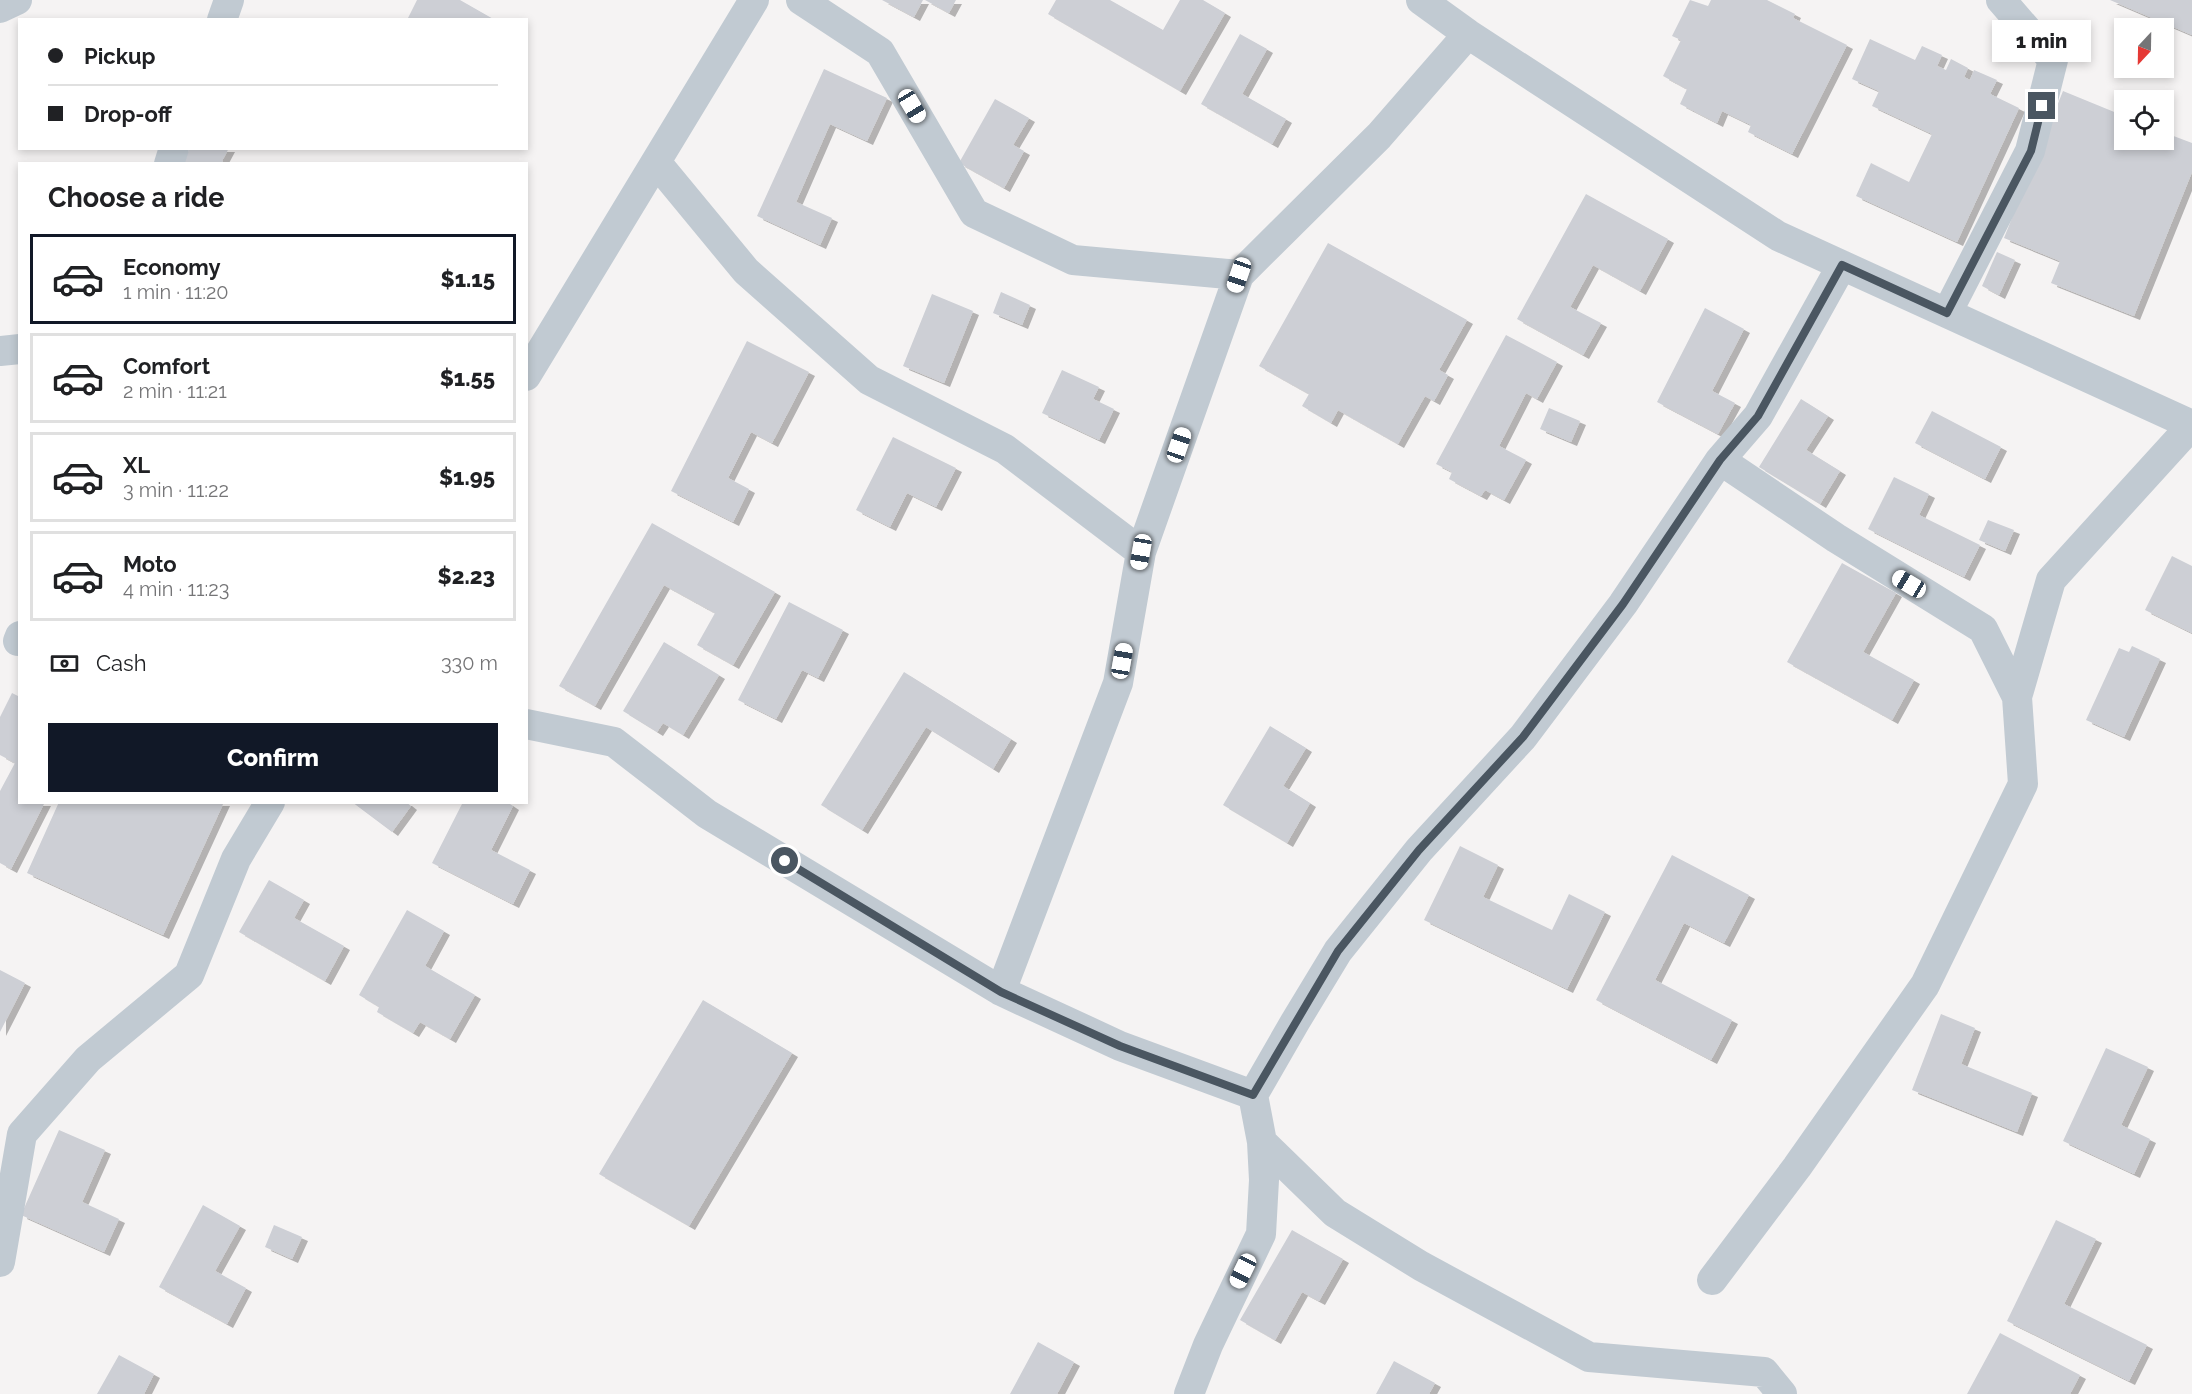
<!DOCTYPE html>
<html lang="en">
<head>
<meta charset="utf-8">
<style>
  body { margin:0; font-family:Raleway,sans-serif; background:#f2f2f2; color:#202124; height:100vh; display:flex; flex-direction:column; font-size:22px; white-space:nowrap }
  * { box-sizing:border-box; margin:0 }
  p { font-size:20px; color:#757577 }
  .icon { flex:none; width:33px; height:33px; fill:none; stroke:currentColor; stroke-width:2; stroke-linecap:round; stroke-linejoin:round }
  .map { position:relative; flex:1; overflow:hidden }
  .panel { position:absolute; left:18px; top:162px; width:510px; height:642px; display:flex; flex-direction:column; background:#fff; border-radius:0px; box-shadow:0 3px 9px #0003 }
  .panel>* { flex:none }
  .guide { position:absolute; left:18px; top:18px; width:510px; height:132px; border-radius:0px; box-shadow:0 3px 9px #0003; display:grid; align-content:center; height:132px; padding:0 30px; background:#fff }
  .needle { width:39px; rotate:202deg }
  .controls { position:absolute; left:2114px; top:18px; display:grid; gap:12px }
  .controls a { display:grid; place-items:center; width:60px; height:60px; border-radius:0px; background:#fff; box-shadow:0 3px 9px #0003; font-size:30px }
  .end { position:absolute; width:27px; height:27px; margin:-14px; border:8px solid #4a5661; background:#fff; box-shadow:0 0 0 3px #fff }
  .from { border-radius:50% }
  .bubble { position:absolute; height:42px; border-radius:0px; background:#fff; box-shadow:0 3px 9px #0003; font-size:20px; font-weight:800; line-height:42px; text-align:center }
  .car { position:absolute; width:18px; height:36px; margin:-18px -9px; border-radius:8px; box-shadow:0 0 4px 2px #0007; background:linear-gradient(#fff 24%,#345 0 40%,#fff 0 76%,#345 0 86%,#fff 0) }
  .guide b { display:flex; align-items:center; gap:21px; height:57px; font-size:22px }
  .guide b+b { border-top:2px solid #e0e0e0 }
  .guide i { width:15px; height:15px; background:#202124 }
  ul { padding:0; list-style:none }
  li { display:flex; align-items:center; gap:18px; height:90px; margin:0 12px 9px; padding:0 18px; border:3px solid #e0e0e0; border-radius:0px }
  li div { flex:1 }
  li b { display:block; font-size:22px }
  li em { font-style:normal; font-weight:800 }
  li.active { border-color:#111827 }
  li>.icon { width:54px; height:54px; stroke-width:1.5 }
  h2 { padding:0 30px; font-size:27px; line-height:72px }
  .pay { display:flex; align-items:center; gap:15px; height:66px; padding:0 30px; font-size:22px }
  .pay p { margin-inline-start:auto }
  .button { display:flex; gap:12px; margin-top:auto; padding:12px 30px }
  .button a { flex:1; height:69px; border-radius:0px; background:#111827; color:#fff; font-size:24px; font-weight:800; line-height:69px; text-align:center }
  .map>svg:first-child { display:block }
  .building { fill:#cdcfd5; filter:url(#shadow) }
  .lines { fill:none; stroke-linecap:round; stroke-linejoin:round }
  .street { stroke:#c1cad2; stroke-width:30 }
  .route { stroke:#4a5661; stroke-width:8 }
</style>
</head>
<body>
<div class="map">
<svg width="2192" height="1394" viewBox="0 0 2192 1394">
  <defs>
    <filter id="shadow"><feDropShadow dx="6" dy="4" stdDeviation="0" flood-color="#0004"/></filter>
  </defs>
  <rect width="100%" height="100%" fill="#f5f3f3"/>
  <path class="building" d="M417 0H460L495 20H407Z
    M882 0H923L914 17Z
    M925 0H956L949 13Z
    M1056 0H1110L1163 30 1180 0H1203L1225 13 1180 91 1048 14Z
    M1690 0 1708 6 1711 0H1767L1795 14 1793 18 1847 45 1792 154 1748 132 1751 125 1722 111 1717 123 1680 104 1687 89 1663 76 1681 40 1672 36Z
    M2110 0H2192V35Z
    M1240 34 1267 49 1242 94 1286 119 1272 144 1201 104Z
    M1870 39 1915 60 1922 46 1942 55 1937 66 1946 70 1951 59 1968 68 1964 77 1970 80 1974 70 1997 80 1990 94 2019 108 1957 242 1856 196 1871 163 1909 182 1932 134 1872 106 1879 91 1852 79Z
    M824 69 887 98 867 141 830 124 796 202 832 218 820 245 757 216Z
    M2063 91 2124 116V140H2163V132L2192 143V172L2134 316 2051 283 2060 261 2004 238Z
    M995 99 1029 118 1013 145 1024 151 1004 188 959 163Z
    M190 148H229L222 161 225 164H182Z
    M1586 194 1668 239 1640 291 1593 265 1570 307 1601 323 1583 355 1517 319Z
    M1328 243 1467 320 1439 370 1448 375 1434 401 1425 396 1398 444 1338 410 1331 423 1302 406 1309 394 1259 366Z
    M1997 252 2015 260 1999 295 1982 286Z
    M1001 292 1030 305 1022 325 993 313Z
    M932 294 973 311 944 383 903 366Z
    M1705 308 1744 329 1712 391 1735 403 1718 434 1657 402Z
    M1506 335 1557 362 1537 399 1526 393 1499 446 1526 460 1504 500 1485 490 1481 496 1449 479 1452 472 1436 464Z
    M747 341 809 372 772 443 751 432 728 478 749 489 733 522 671 491Z
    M1062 370 1099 387 1093 399 1114 409 1099 440 1042 413Z
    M1801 399 1828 416 1806 450 1840 471 1820 504 1759 467Z
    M1549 408 1580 421 1571 442 1540 429Z
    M1932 411 2001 447 1985 479 1915 443Z
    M893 437 956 468 936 507 907 493 890 527 856 510Z
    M1894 477 1929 494 1919 515 1980 545 1964 577 1868 529Z
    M1988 520 2014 530 2005 551 1979 540Z
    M652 523 775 592 733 665 697 645 715 613 664 585 595 706 559 686Z
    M2172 556 2192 566V633L2145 610Z
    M1842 563 1896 593 1863 652 1914 680 1892 720 1787 662Z
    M789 602 843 630 818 678 802 670 776 719 738 700Z
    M664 642 719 675 683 735 663 723 657 732 623 711Z
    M2132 646 2160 659 2124 737 2086 720 2119 648 2129 652Z
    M904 672 1011 739 993 769 926 727 862 830 821 805Z
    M12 693 20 697V802H45L11 869 0 863V791L15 763 0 755V717Z
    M1270 726 1306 748 1283 786 1310 803 1287 843 1223 805Z
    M59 802H224L163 935 27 873Z
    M352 802H406L411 806 392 832Z
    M463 802H507L513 806 491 850 530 870 513 904 432 863Z
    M1460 846 1498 865 1483 897 1552 930 1569 894 1605 912 1567 989 1424 920Z
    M1672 855 1749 895 1724 943 1684 923 1655 980 1732 1020 1711 1060 1596 1000Z
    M269 880 304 900 294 918 344 946 325 981 239 932Z
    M407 910 444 931 425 966 475 995 450 1039 420 1022 413 1033 377 1012 379 1007 359 995Z
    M0 970 25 983 0 1032Z
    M703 1000 792 1053 689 1226 599 1174Z
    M1941 1014 1975 1028 1961 1064 2032 1093 2017 1132 1912 1090Z
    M2106 1048 2148 1067 2121 1125 2150 1139 2134 1174 2063 1141Z
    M59 1130 105 1150 82 1202 119 1219 104 1252 21 1215Z
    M203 1205 240 1226 215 1271 246 1288 227 1324 159 1287Z
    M2056 1220 2096 1239 2064 1304 2147 1345 2129 1381 2007 1321Z
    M274 1225 302 1237 292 1259 265 1247Z
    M1292 1230 1343 1259 1319 1301 1302 1292 1275 1340 1240 1320Z
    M2000 1333 2080 1375 2070 1394H1967Z
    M1038 1342 1074 1362 1057 1394H1010Z
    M119 1355 154 1374 144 1394H97Z
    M1394 1361 1435 1383 1429 1394H1376Z"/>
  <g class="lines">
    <path class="street" d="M801 0 880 52 974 213 1073 260 1239 275
      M1421 0 1468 34 1778 236 2192 425 2051 580 2017 697 2023 784 1925 985 1797 1167 1712 1280
      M0 8 17 0
      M222 20 229 0
      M656 162 746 271 869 380 1005 449 1141 552
      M169 164 174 148
      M1947 313 2030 151 2053 60 2001 0
      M0 351 20 349
      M526 376 754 0
      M1720 460 1836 538 1983 629 2017 697
      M18 641 20 636
      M526 724 614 742 707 814 1001 991 1120 1046 1253 1095
      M1001 991 1118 683 1141 552 1239 275 1379 136 1468 34
      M1262 1142 1335 1213 1421 1266 1589 1357 1764 1372 1782 1394
      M0 1262 22 1134 88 1059 189 975 236 859 270 802
      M1189 1394 1208 1345 1261 1234 1264 1180 1262 1142 1253 1095 1295 1022 1338 951 1419 850 1523 737 1623 604 1720 460 1758 416 1842 265"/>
  </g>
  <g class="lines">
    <path class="route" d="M785 861 1001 992 1120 1046 1253 1095 1338 951 1419 850 1523 737 1623 604 1720 460 1758 416 1842 265 1947 313 2031 151 2042 106"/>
  </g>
</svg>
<div class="controls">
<a><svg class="needle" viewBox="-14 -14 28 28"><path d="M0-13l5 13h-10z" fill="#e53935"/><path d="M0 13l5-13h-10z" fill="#757577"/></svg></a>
<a><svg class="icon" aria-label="locate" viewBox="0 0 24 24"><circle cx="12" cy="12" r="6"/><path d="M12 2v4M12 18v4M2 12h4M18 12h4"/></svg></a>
</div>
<i class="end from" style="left:785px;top:861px"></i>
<i class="end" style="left:2042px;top:106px"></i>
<div class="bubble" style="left:1992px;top:20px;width:99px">1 min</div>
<i class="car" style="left:912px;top:106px;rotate:149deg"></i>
<i class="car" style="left:1239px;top:275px;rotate:199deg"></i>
<i class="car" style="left:1179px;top:445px;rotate:19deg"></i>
<i class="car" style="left:1141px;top:552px;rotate:190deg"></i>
<i class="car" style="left:1909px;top:584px;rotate:301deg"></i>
<i class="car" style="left:1122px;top:661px;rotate:10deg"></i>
<i class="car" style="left:1243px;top:1271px;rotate:206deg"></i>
<div class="guide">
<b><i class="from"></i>Pickup</b>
<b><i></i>Drop-off</b>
</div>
<section class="panel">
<h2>Choose a ride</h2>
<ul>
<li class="active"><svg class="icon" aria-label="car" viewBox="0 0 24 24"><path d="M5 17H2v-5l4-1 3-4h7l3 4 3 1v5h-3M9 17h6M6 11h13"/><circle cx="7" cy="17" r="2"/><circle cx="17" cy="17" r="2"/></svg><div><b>Economy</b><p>1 min · 11:20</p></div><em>$1.15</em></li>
<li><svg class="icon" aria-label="car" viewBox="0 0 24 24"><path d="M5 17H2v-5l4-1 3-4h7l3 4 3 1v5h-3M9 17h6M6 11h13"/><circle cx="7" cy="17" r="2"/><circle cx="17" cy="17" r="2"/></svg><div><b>Comfort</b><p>2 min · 11:21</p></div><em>$1.55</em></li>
<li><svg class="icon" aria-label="car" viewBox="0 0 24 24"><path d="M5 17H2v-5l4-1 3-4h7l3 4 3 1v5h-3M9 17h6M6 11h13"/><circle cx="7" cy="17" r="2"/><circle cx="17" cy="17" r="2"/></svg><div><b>XL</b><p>3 min · 11:22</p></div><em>$1.95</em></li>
<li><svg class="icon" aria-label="car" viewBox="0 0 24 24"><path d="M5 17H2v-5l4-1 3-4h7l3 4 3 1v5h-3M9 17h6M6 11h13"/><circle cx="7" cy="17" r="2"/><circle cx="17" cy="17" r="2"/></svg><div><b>Moto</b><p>4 min · 11:23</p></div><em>$2.23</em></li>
</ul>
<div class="pay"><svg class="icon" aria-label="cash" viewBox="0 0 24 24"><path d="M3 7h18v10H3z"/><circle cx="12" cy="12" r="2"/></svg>Cash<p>330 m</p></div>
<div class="button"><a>Confirm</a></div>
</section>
</div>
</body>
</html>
